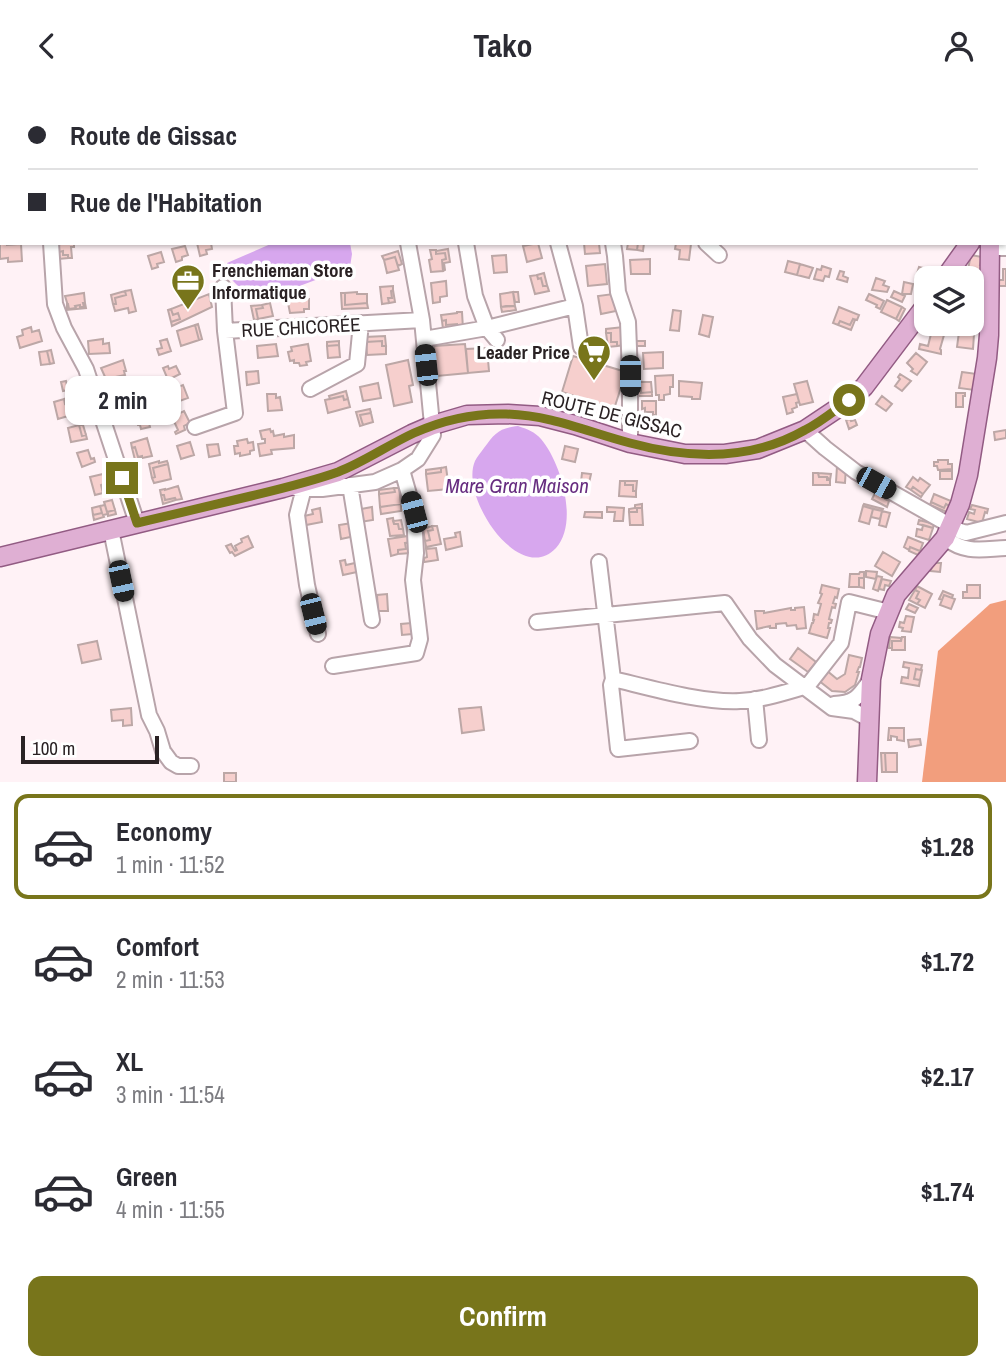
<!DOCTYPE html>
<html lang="en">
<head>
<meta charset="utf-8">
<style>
  body { margin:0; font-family:"Archivo Narrow",sans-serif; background:#f7f7f7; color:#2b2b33; height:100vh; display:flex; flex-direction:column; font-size:26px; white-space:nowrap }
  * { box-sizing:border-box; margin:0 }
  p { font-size:23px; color:#7c7c81 }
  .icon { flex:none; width:38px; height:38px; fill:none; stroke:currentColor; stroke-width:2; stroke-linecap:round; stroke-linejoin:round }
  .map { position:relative; height:691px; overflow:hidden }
  .panel { display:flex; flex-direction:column; background:#fff; flex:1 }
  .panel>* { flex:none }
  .banner { position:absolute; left:0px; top:0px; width:1006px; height:154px; box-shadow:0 2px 5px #0004; display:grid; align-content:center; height:154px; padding:0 28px; background:#fff }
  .buttons { position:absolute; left:914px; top:175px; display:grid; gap:14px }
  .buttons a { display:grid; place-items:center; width:70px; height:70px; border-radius:14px; background:#fff; box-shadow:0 2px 5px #0004; font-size:35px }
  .scale { position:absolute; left:21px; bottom:18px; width:138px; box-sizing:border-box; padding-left:7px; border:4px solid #2a2224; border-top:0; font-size:19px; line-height:24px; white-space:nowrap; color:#2a2224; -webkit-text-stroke:5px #fff; paint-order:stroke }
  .end { position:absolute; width:32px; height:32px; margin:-16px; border:9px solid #78751b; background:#fff; box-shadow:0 0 0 4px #fff }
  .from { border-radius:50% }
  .bubble { position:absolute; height:49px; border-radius:14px; background:#fff; box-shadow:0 2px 5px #0004; font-size:23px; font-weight:700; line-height:49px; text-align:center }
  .car { position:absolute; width:21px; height:42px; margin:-21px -10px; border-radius:9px; box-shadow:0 0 5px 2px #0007; background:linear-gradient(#222 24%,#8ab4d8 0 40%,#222 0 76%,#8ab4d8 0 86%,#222 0) }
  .banner b { display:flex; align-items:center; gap:24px; height:66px; font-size:26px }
  .banner b+b { border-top:2px solid #e1e1e2 }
  .banner i { width:18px; height:18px; background:#2b2b33 }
  ul { padding:12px 0 0; list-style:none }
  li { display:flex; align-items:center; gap:21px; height:105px; margin:0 14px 10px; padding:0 14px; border:4px solid transparent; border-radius:14px }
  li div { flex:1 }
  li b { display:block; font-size:26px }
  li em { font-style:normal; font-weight:700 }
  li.on { border-color:#78751b }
  li>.icon { width:63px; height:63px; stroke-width:1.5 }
  .button { display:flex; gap:14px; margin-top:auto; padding:14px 28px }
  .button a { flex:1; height:80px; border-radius:14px; background:#78751b; color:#fff; font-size:28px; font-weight:700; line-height:80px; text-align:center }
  header { display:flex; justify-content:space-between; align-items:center; height:91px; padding:0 28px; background:#fff; font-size:32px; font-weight:700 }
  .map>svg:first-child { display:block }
  .forest { fill:#f29e7d }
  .water { fill:#d7a7ee }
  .building { fill:#f6cfcd; stroke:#bca7a6; stroke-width:2 }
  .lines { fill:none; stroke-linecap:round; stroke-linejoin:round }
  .minor-casing { stroke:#b8a4aa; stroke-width:18 }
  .major-casing { stroke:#925b83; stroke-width:21 }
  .minor { stroke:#fff; stroke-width:14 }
  .major { stroke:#dfafd3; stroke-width:18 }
  .route { stroke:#78751b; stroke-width:9 }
  .labels { text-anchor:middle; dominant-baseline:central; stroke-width:7; stroke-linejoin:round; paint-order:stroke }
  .poi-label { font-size:19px; font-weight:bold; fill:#2a2224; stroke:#fff; text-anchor:start }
  .street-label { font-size:19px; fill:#2a2224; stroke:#fff }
  .water-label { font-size:21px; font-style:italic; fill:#672d80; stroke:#fff }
</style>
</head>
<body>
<header><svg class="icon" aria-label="back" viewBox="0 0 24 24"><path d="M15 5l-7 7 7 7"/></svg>Tako<svg class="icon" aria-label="person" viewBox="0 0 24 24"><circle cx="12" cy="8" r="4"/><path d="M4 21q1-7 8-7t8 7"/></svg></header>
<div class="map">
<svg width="1006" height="691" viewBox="0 0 1006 691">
  <rect width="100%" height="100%" fill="#fff2f6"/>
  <path class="forest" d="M1006 509V691H922L938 560 990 513Z"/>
  <path class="water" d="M273 152H350L352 163 350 176 273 205 244 201 227 184V172Z
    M518 335C527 338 535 341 541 348 561 371 579 432 556 457 520 496 459 406 475 370 477 366 481 361 484 357 495 342 499 337 518 335Z"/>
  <path class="building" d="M0 152H7V154L21 153 22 170 8 171V167L0 168Z
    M63 152H74V156H71L72 167H68V164H63V160L59 161 58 154Z
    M197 152H211L212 158 206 159 207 163 200 165Z
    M538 152 542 167 527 171 523 155Z
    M584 152H599L600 162 585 163Z
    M628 152H638L637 159 627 158Z
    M638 152H644L643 160 637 159Z
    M676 152 691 153 689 169 679 168 680 159 675 158Z
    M185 155 188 164 182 166V169L176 171 172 158Z
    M448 158 450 171 444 172 445 179 443 180 442 169 446 168 445 162 436 163V160Z
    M430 159H436V163L445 162 446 168 442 169 443 180 431 181 429 169 432 168Z
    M63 160V164H68V167L59 168V161Z
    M398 160 402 173 398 175 395 166 384 169 382 165Z
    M161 161 164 171 157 173 158 176 152 178 148 165Z
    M506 164 507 181 494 182 492 165Z
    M971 164 982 166 980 174 983 175 982 180 968 178Z
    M395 166 399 179 387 182 384 169Z
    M650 168V183H631L630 169Z
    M788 170 800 173 797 184 785 181Z
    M605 173 607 193 588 195 586 175Z
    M800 173 813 177 809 187 797 184Z
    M822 175 831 178 829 186 825 185 823 190 814 188 817 178 821 179Z
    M919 176 927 178 924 188 916 186Z
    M1003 178H1006V195H999V189H1003Z
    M840 180 844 181 843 185 848 187 847 191 837 188Z
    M544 182 547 194 543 195 541 187 538 188 537 184Z
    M537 184 538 188 541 187 543 195 547 194 549 200 535 203 530 185Z
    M192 185 195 197 181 200 178 189Z
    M876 187 885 190 883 194 889 196 887 201 872 199Z
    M446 190 447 205 440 206V211L433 212 431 192Z
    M904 191 913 193 911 203H902Z
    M393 195V199L391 200 392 207H388L389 212 382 213 380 196Z
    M131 199 136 220 129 222 128 217 115 220 113 213H116L115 207 126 204 125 200Z
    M393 199 395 211 389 212 388 207H392L391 200Z
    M125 200 126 204 115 207 116 213H113L111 204Z
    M894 200 905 205 902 211 891 206Z
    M357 201V203H367V212L345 214V202Z
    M513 201H518L519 211H515Z
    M513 201 515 215 501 216 500 203Z
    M84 202 85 212H83L84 216H80V214L75 215 76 217 69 218 65 205Z
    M341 202H345V214L367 212 368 217 342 218Z
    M209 203 212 216 172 235 171 231 180 228 178 222 173 224 171 218Z
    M613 203 616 220 601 223 598 205Z
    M869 203 884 210 880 218 876 216 877 214 866 209Z
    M304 207V208H309V218H304V221L290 222 288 212H289V208Z
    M887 209 902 216 896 228 881 221Z
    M83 212H85L86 217 67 219V213H68L69 218 76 217 75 215 80 214V216H84Z
    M270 212 273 225 258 228 256 218 263 217 262 214Z
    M262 214 263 217 256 218 258 228 254 229 251 215Z
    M506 215H515L516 219 502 221 501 216Z
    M839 216 859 224 857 229 853 228 850 234 840 230 838 234 833 232Z
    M902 216 905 218 899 230 896 228Z
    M171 218 173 224 178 222 180 228 171 231 168 219Z
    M673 219 681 220 679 240 670 239Z
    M457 221H462L463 238H457V233L446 234V229L442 230 441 224 457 222Z
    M703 224 713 226 709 246 699 243Z
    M853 228 855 229 851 239 838 234 840 230 850 234Z
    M446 229V234L457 233V238H443L442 230Z
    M198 233 202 248 199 249 195 234Z
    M195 234 199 249 181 255 177 240Z
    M933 235 946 237 940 258 941 259V263L919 258 920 253 928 255Z
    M31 236 32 241 39 239 42 250 20 257 17 246 23 244 22 239Z
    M623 236 625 254 617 255V251H611V242H606V238Z
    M959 241 974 243 973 258 957 256Z
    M606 242H611V251H617V255L608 256Z
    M385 245 386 255H382V250L366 251 365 246Z
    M103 248V253L109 252 110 262 89 263 88 250Z
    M167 248 171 260 159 264 157 258 162 257 160 250Z
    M339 250V254L327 255V251Z
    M382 250V255H386V263L367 264 366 251Z
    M635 250H645V255H635Z
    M276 253 278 265 258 267 257 255Z
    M308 253 311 270 306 271 307 274 300 275 299 272H294V269L290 270 288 261 292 260 291 256Z
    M465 253 468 282 437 285 434 255Z
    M339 254 340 266 328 267 327 255Z
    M487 257 489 280 468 282 466 258Z
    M51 259 54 272 50 273 47 260Z
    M47 260 50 273 41 274 39 261Z
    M663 261V277L644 278 643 262Z
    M916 262 927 271 917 284 911 280 913 278 907 272Z
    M573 265 626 281 614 318 562 301Z
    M123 269 126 280H124L125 284 106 288 101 277Z
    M408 269 413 294 409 295 412 311 394 315 386 274Z
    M168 275 169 278 176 275 180 283 168 289 163 277Z
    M258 280 259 292 247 294 246 281Z
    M962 281 977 283 974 299 959 297Z
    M900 283 911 290 902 300 895 295 900 288 898 286Z
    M673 284V296H670V303L664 304V309H659V304H656L655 285Z
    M66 290 68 299 63 300 61 291Z
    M679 290 702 292 700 308H692V306L679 305Z
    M807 290 813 311 800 314 794 293Z
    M637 291H651L652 301 641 302V297H637Z
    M378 292 381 307 363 310 360 296Z
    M130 294 135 311 129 312 128 308 124 309 122 302 118 303 117 298Z
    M183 294 188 307 174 312 177 318 167 322 165 316 174 313 168 300Z
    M637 297H641V302L652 301V305H638Z
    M346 300 348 308 344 309 343 305 330 308 329 305Z
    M122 302 124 309 128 308 129 312 121 314 118 303Z
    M956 302H965V305H963V316H956Z
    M267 303H276V307L280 306 282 319 268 320Z
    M797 303 799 311 796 312 797 316 792 318 793 321 787 323 783 306Z
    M343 305 344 309 348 308 350 316 328 322 325 309Z
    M882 305 892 313 886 320 876 313Z
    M73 306 77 323 68 325 67 322 73 321 71 312 65 313 64 308Z
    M64 308 65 313 71 312 73 321 67 322 68 325 58 328 54 311Z
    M642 310H656V324H653V321H645V317L642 318Z
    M370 318 371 322 360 324 363 334 360 335 356 321Z
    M146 320 150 336 141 338 140 334H138L137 329 135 330 133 323Z
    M184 320 190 332 184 335 185 339 176 343 175 341 178 339 172 326Z
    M371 322 373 331 363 334 360 324Z
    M850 328 851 330 855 329 857 334 849 338 846 329Z
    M79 334H83L86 344 82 345Z
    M79 334 82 345 86 344 87 348 71 351 68 337Z
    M270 338 271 341 273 340 274 345 284 343V346L294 344V357L271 359 272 363 260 365 258 353 265 352V348H262L260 340Z
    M1006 339V347L995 349 994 341Z
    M147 347 152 365 142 367V365L138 366 135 356 132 357 131 352Z
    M247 348 248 352 253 351 254 359 250 360V363L240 365V362L235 363 234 355H238L237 350Z
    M190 351 194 364 181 368 177 355Z
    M218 353 220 364 209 366 207 354Z
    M565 355 578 358 575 371 562 368Z
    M135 356 138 366 142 365V367L135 369 132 357Z
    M88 359 91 368 94 367 95 371 82 376 77 362Z
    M938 369H948V373H952V378L938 379 937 375H934V371H938Z
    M159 370V372L167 370 168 373 153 377 155 386 152 387 149 373Z
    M168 373 171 388 154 392 152 387 155 386 153 377Z
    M837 375H846L845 392 836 391Z
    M446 376 449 398 428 400 426 383 441 381V377Z
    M441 377V381L426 383V379Z
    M940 380H952V388H940Z
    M582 382 591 383 589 392 581 391Z
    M813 382H818L819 386H827V389H830V394H813Z
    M818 382 831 383 830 389 827 386H819Z
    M103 383 106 392 101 394 103 402 95 404 90 386Z
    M913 386 918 390 920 387 930 394 923 403 913 396 911 399 906 396Z
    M620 390H625V394H633V400H636V406L619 405Z
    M625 390H637L636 400H633V394H625Z
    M178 395 182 408 176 409 175 407 165 409 164 404H161L160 399 165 398V399Z
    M913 396 923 403 921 406 911 399Z
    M394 397 395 401 379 403V399Z
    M394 397H399L401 413 380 416 379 403 395 401Z
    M877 398 887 403 885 408 889 410 887 416 872 408Z
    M934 403 951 410 949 415 946 413 944 417 931 411Z
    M161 404H164L165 409 175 407 176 409 163 413Z
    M112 409 115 419 107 421 104 411Z
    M931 411 944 417 946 413 949 415 947 421 930 414Z
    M401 413V420L381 423 380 416Z
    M642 413V417H637V421H629V418L635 417V414Z
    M864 413 883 418 882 420 863 415Z
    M105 414 107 421 115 419 116 423 108 425V423L103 424 104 426 94 429 93 424 102 422 100 415Z
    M972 414 988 418 987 422 985 421 982 432 967 428 969 421 974 423 975 419 970 418Z
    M100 415 102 422 93 424 92 417Z
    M863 415 873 418 869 433 859 430Z
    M372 416 373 429 354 432 358 424 362 423 361 418Z
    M607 416 624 417 623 430H614L615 421H607Z
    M320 417 322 431 306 434 304 425 313 423 312 419Z
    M637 417H642L643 434H630L629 421H637Z
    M873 418 882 420 880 428 871 426Z
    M882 420 890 422 886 436 879 434Z
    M585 421H602V427L584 426Z
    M393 427 394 433H398L399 438H403L404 444 390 445 387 428Z
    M401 429 403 438H399L398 433H394L393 430Z
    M919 429 934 433 933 437 918 433Z
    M352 432 355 445 341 448 339 434Z
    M923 434 933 437 929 449 916 445 917 438 922 439Z
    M432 435 433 439 428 440 430 449 425 450 423 438Z
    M432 435H437L441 453 426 456 425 450 430 449 428 440 433 439Z
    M460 441 462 455 446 459 444 448 456 446 455 442Z
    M248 445 253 456 235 465 232 461 230 462 226 455 231 453 235 460 237 459 235 455 242 451 241 448Z
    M408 445 409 452H405L406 458 398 459V463L391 465 388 448Z
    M908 446 923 452 920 460 910 456 909 459 904 456Z
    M409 451 411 462 398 463V459L406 458 405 452Z
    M910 456 920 460 918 464 909 460Z
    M436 457 438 469 424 471V467L427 466 426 458Z
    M883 461 900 471 892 485 875 475Z
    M345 469 346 474 355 472 357 481 343 484 340 470Z
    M932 472H941L940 481 931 480Z
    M866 480 877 481 876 488 866 486Z
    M860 481H864V487H859V496H849L850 483H859Z
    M877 485 882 486 878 500 873 498Z
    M859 487H864V497L859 496Z
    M882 488 891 490 889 495 885 494 884 499 879 498Z
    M822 494 839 498 837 507 835 506 833 512 836 513 835 517 832 516 829 528 832 529 831 532H829L828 537H830L827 547 809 542 812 532H813L814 529H813L814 523 818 524 821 513 818 512 822 503 820 502Z
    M967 494H980V507H963V501H967Z
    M917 495 932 503 925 517 917 513 920 509 916 507 919 501 915 499Z
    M915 499 919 501 916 507 920 509 917 513 909 509Z
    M943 500 953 504 952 507 944 504 942 509 939 508Z
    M387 503 388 520H378L377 504Z
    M944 504 955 508 951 518 940 514Z
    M909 513 918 517 915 522 906 518Z
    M804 516 806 537 797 538 796 534 787 535 786 532 776 533V537H770V535L757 538 755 520H764V522L791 517V519H795V517Z
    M906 525 914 526 911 541 902 540 903 537 899 536 900 531 904 532Z
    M411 532 412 543 402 544 401 533Z
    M890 546 901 547V550H892V557H889Z
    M902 546H905V559H892V550H901Z
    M97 550 101 568 82 572 78 554Z
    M798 557 816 571 808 581 790 568Z
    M849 564 862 567 860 576H859L857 581H859L855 594 845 601 832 600 818 589 826 579 837 588 845 583Z
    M904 571 922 574 921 579 916 578 914 588 920 589 919 595 901 592 902 586 908 587 909 577 903 576Z
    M916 578 922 579 920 589 914 588Z
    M481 616 484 639 462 642 459 618Z
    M131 617 132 634 123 635V629L112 630 111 619Z
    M889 637H904V650L897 649V646L891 645V649H888Z
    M920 648 921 654 909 656 908 649Z
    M881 662H885L886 681H882Z
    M885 662H897V681H886Z
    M224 682H236V691H224Z"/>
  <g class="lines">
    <g class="minor-casing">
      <path id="minor" d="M38 0 39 2
        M206 0V2
        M313 0 315 2
        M161 2 166 0
        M367 2 368 0
        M1004 71 1006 72
        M0 77H2
        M51 152 55 213 64 237 86 278 137 432
        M466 152 475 205 487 237 497 249
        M558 152 575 215 581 256
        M613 152 615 165 618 201 628 231 630 285V352
        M706 152 719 164
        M990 157H1006
        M223 196 225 240 422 229
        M424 248 487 237 575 215
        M310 298 357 273 361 232
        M195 336 235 322 225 240
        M805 339 825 357 856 381 960 440 966 442 1006 432
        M350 394 372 529
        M295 397 322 398 375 391 402 379 418 368 433 344 422 229 408 152
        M304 397 297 424 307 494 318 543
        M111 439 149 624 157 640 163 660 171 671 178 675H191
        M945 447C966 463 982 458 1006 457
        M599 471 613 588 611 594 618 658 690 650
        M537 531 725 512 750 548 775 574 832 617 854 620 869 628
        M333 575 416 562 420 548 413 489 416 462 414 421 402 379
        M613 588C651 597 702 612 740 610 762 609 783 602 804 596L809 593 841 552 849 511 889 521
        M755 608 759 649
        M834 613C856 612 859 605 871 588"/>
    </g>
    <g class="major-casing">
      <path id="major" d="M1004 103 1006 101
        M945 187 970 152
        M0 466 283 397 338 381 412 343 433 334 467 324 508 323 540 325 575 334 630 352 685 363H725L758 358 805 339 850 309 864 296 926 214
        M867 691 871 588 880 543 896 504 945 447 960 413 968 384 987 267 989 244 990 152"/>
    </g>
    <use href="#minor" class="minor"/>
    <use href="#major" class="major"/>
  </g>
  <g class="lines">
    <path class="route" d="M122 387 137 432C175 423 213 414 251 405 280 398 310 391 338 381 364 371 388 354 414 342 443 329 474 322 506 323 550 324 588 341 630 352 689 368 751 370 805 339 821 331 835 319 849 309"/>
  </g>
  <defs>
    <g id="office-pin" transform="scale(1.75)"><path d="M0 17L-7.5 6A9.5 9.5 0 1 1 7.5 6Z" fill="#78751b" stroke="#fff"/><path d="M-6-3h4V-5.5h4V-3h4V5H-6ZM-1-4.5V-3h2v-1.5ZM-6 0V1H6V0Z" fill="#fff"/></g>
    <g id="supermarket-pin" transform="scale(1.75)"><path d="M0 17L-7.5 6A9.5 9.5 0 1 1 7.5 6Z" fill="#78751b" stroke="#fff"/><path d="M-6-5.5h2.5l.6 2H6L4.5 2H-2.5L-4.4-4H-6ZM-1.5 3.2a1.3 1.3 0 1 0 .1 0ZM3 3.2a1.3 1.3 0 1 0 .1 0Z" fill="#fff"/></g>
  </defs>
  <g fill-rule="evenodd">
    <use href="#office-pin" x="188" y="190"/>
    <use href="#supermarket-pin" x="594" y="261"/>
  </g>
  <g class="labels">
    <g class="poi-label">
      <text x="212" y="179">Frenchieman Store<tspan x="212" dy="22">Informatique</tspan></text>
      <text x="570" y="261" text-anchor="end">Leader Price</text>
    </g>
    <g class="street-label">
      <text transform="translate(301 236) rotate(-3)">RUE CHICORÉE</text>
      <text transform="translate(612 323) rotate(14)">ROUTE DE GISSAC</text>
    </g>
    <g class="water-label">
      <text x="517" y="394">Mare Gran Maison</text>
    </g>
  </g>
</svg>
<div class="buttons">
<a><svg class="icon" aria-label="layers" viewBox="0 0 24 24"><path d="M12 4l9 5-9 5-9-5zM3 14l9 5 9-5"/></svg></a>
</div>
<div class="scale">100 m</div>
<i class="end from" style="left:849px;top:309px"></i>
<i class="end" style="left:122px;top:387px"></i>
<div class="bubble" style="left:65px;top:285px;width:116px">2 min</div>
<i class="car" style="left:426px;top:274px;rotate:354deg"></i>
<i class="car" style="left:630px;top:285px;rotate:180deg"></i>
<i class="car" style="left:876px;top:392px;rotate:119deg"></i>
<i class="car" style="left:414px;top:421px;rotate:345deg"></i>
<i class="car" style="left:121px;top:490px;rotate:168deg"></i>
<i class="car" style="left:313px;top:523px;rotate:166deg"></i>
<div class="banner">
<b><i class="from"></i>Route de Gissac</b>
<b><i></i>Rue de l'Habitation</b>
</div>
</div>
<section class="panel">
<ul>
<li class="on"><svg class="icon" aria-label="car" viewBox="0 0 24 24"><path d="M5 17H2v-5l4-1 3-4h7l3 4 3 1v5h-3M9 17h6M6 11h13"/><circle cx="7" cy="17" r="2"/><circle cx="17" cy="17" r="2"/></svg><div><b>Economy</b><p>1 min · 11:52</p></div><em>$1.28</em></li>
<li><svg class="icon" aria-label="car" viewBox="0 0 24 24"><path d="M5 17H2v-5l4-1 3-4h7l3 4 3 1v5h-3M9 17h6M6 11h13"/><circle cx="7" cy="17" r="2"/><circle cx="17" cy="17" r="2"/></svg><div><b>Comfort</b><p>2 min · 11:53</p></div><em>$1.72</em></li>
<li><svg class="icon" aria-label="car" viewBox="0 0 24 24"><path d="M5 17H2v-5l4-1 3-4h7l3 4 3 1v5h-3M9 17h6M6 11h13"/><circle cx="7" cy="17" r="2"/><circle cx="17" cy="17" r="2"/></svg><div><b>XL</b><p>3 min · 11:54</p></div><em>$2.17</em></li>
<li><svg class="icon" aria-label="car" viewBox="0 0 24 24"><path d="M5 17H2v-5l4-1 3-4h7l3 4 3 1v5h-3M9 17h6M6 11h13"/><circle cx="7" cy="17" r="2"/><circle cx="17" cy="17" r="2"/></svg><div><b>Green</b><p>4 min · 11:55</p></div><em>$1.74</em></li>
</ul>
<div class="button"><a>Confirm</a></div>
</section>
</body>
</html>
